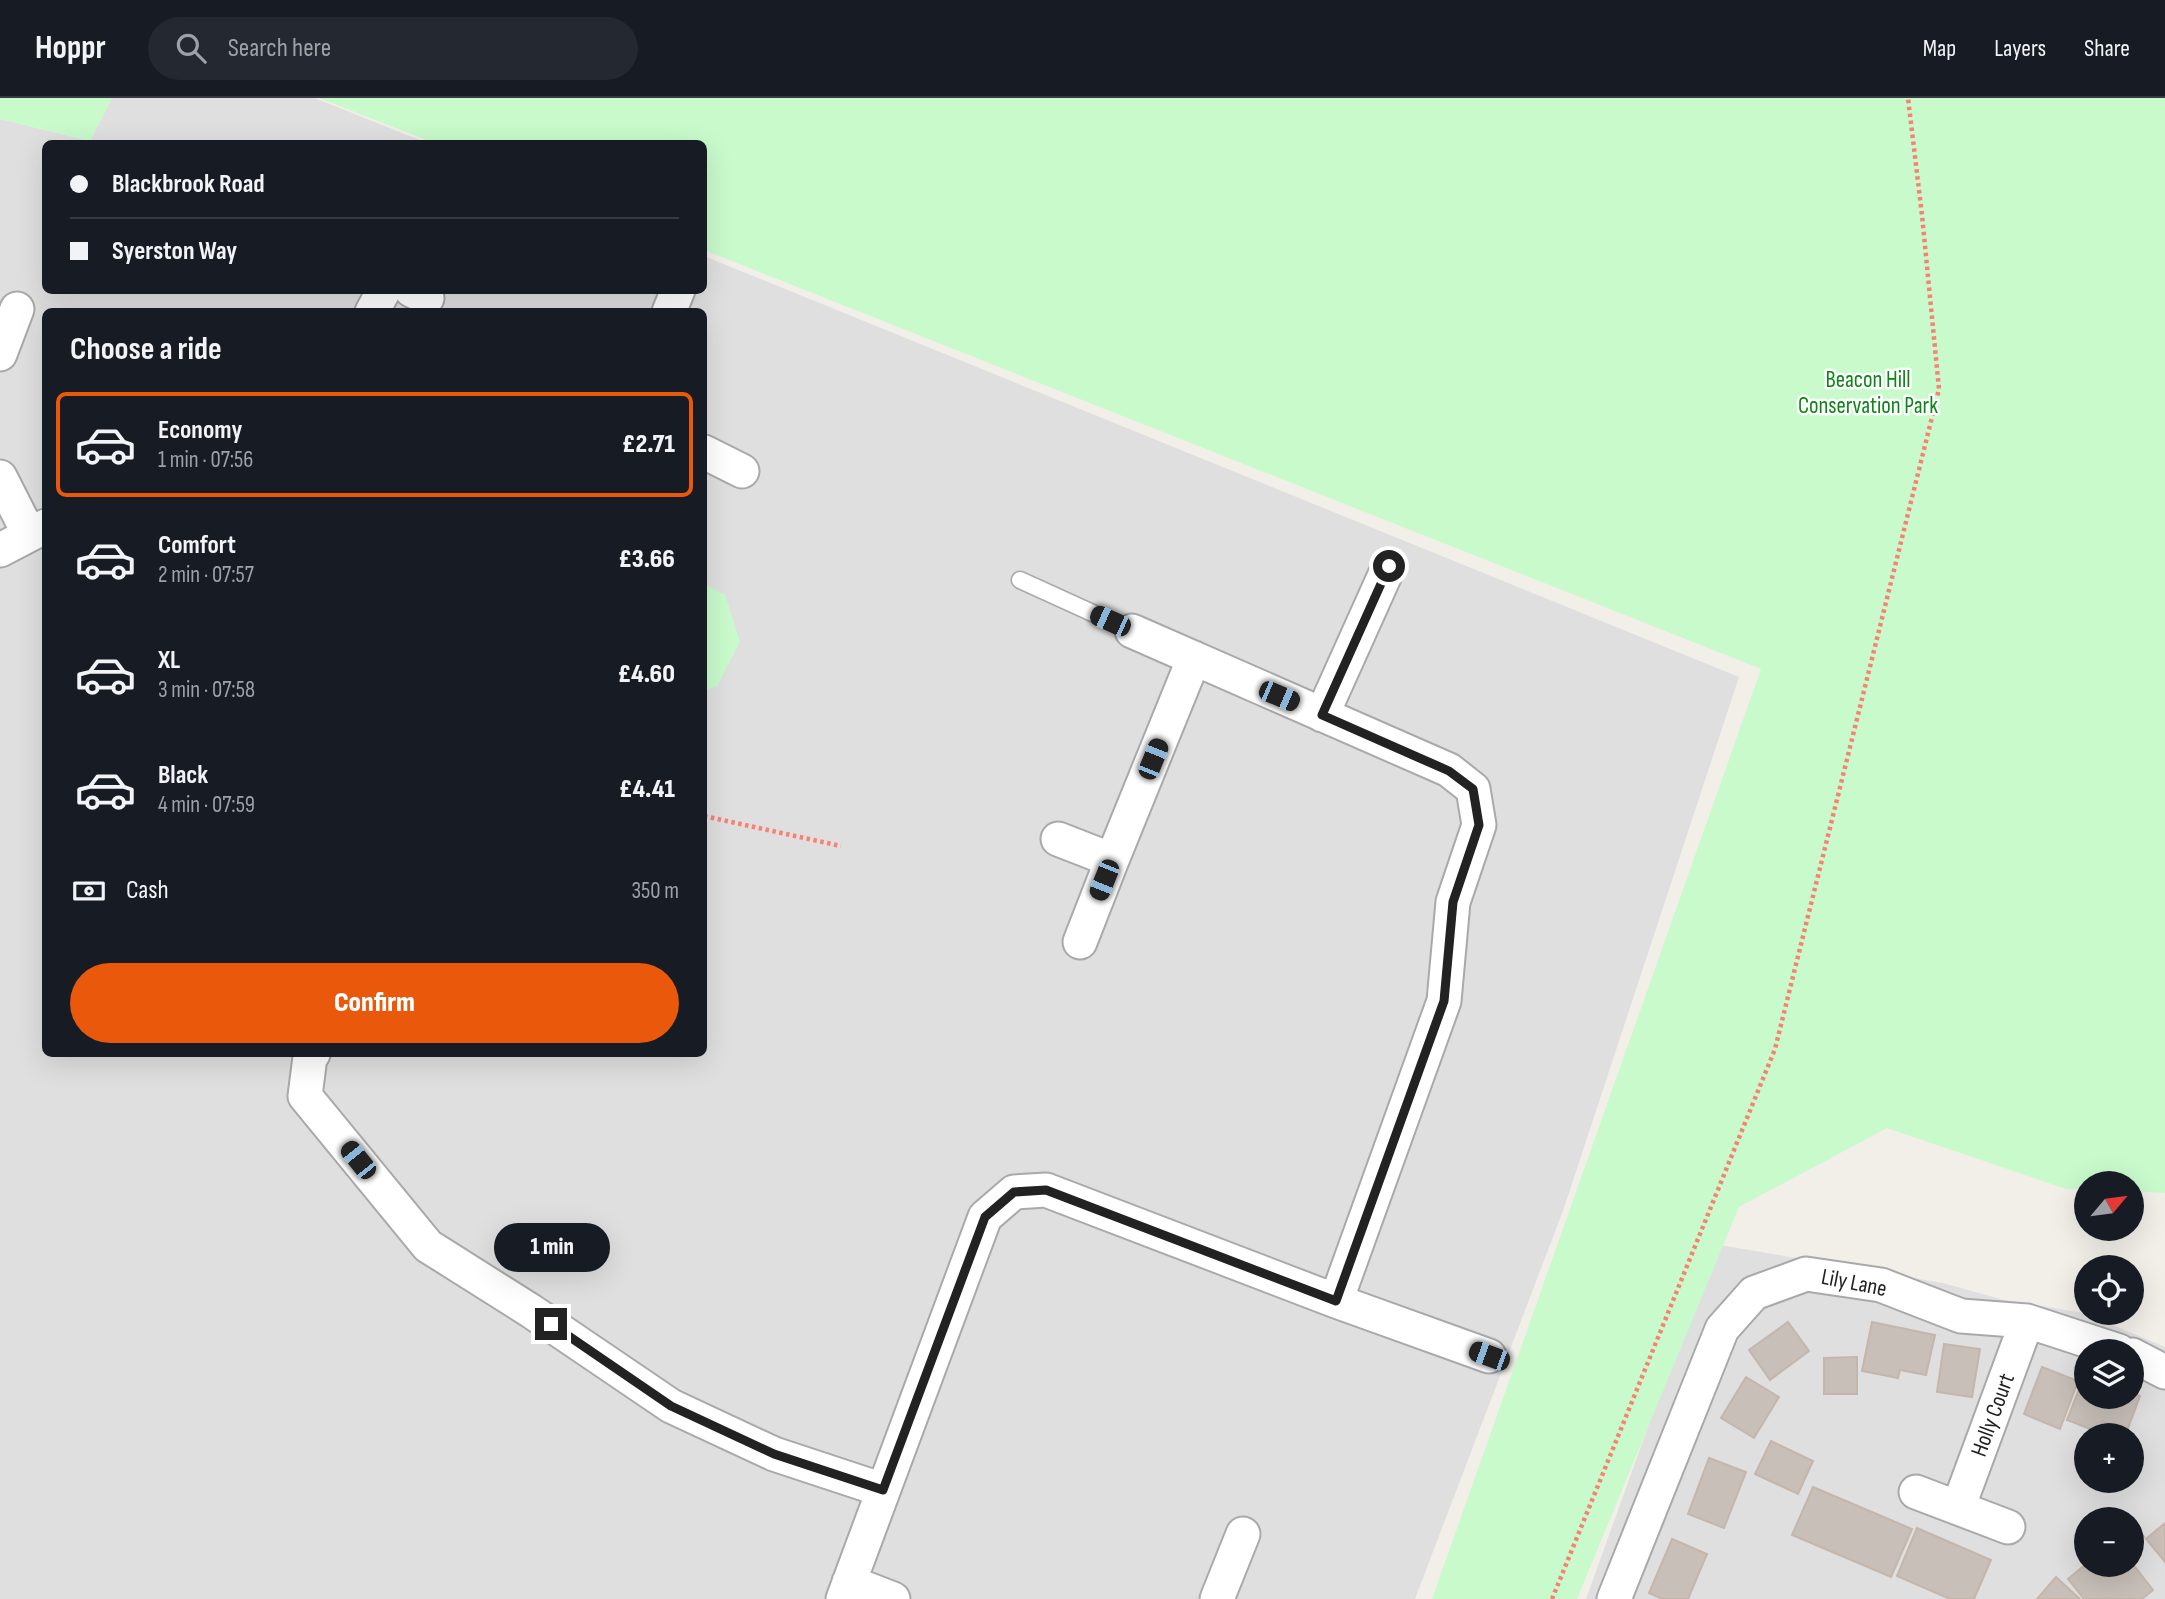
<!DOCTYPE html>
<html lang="en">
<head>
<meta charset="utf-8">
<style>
  body { margin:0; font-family:"Sofia Sans Condensed",sans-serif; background:#242831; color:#f1f3f6; height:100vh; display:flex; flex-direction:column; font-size:26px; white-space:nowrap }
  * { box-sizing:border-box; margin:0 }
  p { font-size:23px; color:#9ea1a6 }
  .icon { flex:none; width:38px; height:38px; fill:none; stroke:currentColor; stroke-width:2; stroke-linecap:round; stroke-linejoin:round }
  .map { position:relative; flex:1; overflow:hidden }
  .sheet { position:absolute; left:42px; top:210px; width:665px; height:749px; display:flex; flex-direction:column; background:#171b24; border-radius:10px; box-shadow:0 7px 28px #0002 }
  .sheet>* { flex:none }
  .banner { position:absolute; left:42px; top:42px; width:665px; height:154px; border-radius:10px; box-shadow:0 7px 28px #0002; display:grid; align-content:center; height:154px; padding:0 28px; background:#171b24 }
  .needle { width:46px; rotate:61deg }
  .tools { position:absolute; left:2074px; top:1073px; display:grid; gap:14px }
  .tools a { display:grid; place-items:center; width:70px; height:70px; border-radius:50%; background:#171b24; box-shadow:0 7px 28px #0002; font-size:35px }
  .end { position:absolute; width:32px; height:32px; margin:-16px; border:9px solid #222; background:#fff; box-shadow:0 0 0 4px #fff }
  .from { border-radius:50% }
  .bubble { position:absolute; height:49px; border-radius:24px; background:#171b24; box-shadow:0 7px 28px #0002; font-size:23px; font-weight:800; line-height:49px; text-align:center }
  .car { position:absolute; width:21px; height:42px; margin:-21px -10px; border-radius:9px; box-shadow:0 0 5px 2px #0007; background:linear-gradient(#222 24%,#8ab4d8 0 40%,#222 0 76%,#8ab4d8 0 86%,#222 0) }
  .banner b { display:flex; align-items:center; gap:24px; height:66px; font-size:26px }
  .banner b+b { border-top:2px solid #363941 }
  .banner i { width:18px; height:18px; background:#f1f3f6 }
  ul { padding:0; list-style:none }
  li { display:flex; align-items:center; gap:21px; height:105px; margin:0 14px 10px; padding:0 14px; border:4px solid transparent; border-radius:10px }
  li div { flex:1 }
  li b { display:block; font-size:26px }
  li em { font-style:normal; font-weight:800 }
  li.current { border-color:#ea580c }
  li>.icon { width:63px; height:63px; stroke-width:1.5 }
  h2 { padding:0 28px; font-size:32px; line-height:84px }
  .pay { display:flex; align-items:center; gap:18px; height:77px; padding:0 28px; font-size:26px }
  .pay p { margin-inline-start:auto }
  .action { display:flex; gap:14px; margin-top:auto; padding:14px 28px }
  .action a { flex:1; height:80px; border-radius:42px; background:#ea580c; color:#fff; font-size:28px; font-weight:800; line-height:80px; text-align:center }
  header { display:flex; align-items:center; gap:42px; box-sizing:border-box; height:98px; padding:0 35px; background:#171b24; border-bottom:2px solid #363941 }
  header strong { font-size:33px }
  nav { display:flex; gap:38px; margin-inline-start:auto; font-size:24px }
  .search { width:490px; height:63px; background:#242831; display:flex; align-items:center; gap:18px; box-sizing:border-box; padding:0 24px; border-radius:38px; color:#9ea1a6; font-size:26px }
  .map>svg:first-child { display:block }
  .residential { fill:#e0dfdf; fill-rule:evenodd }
  .park { fill:#c8facc }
  .building { fill:#c7bfb8; stroke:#c4b6ab; stroke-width:2 }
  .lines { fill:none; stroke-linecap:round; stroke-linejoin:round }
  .lane-casing { stroke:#a9a9a9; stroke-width:19 }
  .street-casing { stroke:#a9a9a9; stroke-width:37 }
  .path { stroke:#fa8072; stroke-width:4.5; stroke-dasharray:3.5 3.5; stroke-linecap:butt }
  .lane { stroke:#fff; stroke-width:16 }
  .street { stroke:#fff; stroke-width:33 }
  .route { stroke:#222; stroke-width:9 }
  .labels { text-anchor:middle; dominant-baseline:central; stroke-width:5; stroke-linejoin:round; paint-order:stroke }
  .park-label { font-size:23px; fill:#0c8416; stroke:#fff }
  .street-label { font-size:23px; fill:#222; stroke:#fff }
</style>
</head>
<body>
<header>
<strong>Hoppr</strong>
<div class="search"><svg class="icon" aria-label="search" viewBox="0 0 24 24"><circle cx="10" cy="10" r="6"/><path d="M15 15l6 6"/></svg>Search here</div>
<nav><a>Map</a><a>Layers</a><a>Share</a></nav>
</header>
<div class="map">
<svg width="2165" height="1501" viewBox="0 0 2165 1501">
  <rect width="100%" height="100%" fill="#f2efe9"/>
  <path class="residential" d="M112 0H315L427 45 46 46V192H704V158L1739 579 1564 1110 1415 1501H0V21L90 43ZM46 214H704V956H46Z
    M1714 1146 1943 1185 2004 1202 2084 1215 2165 1249V1501H1586ZM2086 1253H2132V1298H2086ZM2086 1337H2132V1382H2086ZM2086 1421H2132V1466H2086Z"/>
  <path class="park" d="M0 0H112L90 43 0 21Z
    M319 0H2165V1095L2132 1093V1085H2086V1091H2066L1887 1030 1739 1109 1577 1501H1432L1761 571 704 152V46L434 45Z
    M704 486 725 497 740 544 717 588 704 593Z"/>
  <path class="building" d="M1788 1224 1809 1253 1770 1282 1749 1252Z
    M1872 1224 1935 1237 1926 1277 1900 1272 1898 1280 1862 1273Z
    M1944 1246 1980 1251 1972 1299 1937 1294Z
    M1857 1259V1296H1824V1260Z
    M2042 1269 2078 1283 2060 1331 2024 1316Z
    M2085 1276 2086 1298H2132V1294L2140 1298 2127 1333 2102 1323 2098 1334 2067 1322Z
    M1746 1279 1779 1299 1754 1340 1721 1320Z
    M1771 1343 1813 1363 1798 1396 1755 1376Z
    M1709 1360 1746 1374 1724 1430 1688 1416Z
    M1813 1389 1912 1431 1891 1479 1792 1437Z
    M2132 1425 2144 1439 2132 1449Z
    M2165 1425V1464L2146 1441Z
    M1917 1430 1991 1462 1974 1501H1950L1897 1478Z
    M1672 1441 1707 1456 1688 1501H1662L1649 1495Z
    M2132 1465 2153 1492 2142 1501H2084L2068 1481 2086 1466H2111L2117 1473 2125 1466Z
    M2056 1479 2080 1501H2037Z"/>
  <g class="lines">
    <g class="lane-casing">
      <path id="lane" d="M1020 482 1132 533"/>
    </g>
    <g class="street-casing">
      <path id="street" d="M411 192 427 200
        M372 214 384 192
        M669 214 678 192
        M0 256 17 211
        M704 354 742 373
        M0 379 29 436
        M0 452 46 428
        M1132 533 1449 672 1473 691 1479 727 1453 804 1444 903 1336 1203
        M1322 617 1389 468
        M1058 741 1112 762 1194 560
        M1080 844 1112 762
        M313 956 310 959 305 998 428 1148 531 1213 671 1308 774 1356 883 1392
        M2132 1257 2165 1274
        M1916 1394 2008 1429
        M1958 1410 2027 1223
        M849 1484 893 1501
        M843 1501 985 1119 1014 1094 1046 1092 1336 1203 1489 1258
        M1217 1501 1243 1436
        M1614 1501 1722 1231 1754 1195 1806 1176 1881 1187 1961 1218 2027 1223 2119 1253"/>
    </g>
    <path class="path" d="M704 718 841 748
      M1552 1501 1775 951 1939 291 1922 117 1908 0"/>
    <use href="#lane" class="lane"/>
    <use href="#street" class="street"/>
  </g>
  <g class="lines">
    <path class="route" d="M551 1226 671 1308 774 1356 883 1392 985 1119 1014 1094 1046 1092 1336 1203 1444 903 1453 804 1479 727 1473 691 1449 673 1322 617 1389 468"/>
  </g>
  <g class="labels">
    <g class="park-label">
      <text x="1868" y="282">Beacon Hill<tspan x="1868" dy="26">Conservation Park</tspan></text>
    </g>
    <g class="street-label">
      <text transform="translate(1854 1185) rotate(11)">Lily Lane</text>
      <text transform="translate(1993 1317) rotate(-70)">Holly Court</text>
    </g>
  </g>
</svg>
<div class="tools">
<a><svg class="needle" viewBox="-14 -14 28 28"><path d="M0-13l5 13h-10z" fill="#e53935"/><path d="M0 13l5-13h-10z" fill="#9ea1a6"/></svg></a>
<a><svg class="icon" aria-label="locate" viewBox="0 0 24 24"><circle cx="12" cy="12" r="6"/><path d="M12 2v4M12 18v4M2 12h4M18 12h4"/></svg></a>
<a><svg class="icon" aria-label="layers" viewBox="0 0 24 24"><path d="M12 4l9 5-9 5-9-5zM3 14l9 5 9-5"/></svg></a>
<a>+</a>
<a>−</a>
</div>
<i class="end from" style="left:1389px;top:468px"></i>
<i class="end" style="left:551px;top:1226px"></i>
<div class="bubble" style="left:494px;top:1125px;width:116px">1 min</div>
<i class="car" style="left:1110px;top:523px;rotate:294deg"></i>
<i class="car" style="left:1279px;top:598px;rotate:113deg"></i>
<i class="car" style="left:1153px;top:661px;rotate:22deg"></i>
<i class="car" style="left:1104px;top:782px;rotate:202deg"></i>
<i class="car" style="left:358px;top:1062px;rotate:321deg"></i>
<i class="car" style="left:1489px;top:1258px;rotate:290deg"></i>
<div class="banner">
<b><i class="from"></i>Blackbrook Road</b>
<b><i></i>Syerston Way</b>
</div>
<section class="sheet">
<h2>Choose a ride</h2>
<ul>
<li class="current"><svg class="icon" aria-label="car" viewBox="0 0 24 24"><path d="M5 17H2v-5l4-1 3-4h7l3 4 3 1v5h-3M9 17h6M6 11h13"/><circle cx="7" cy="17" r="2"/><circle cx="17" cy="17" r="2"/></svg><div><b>Economy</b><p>1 min · 07:56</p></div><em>£2.71</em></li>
<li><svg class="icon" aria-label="car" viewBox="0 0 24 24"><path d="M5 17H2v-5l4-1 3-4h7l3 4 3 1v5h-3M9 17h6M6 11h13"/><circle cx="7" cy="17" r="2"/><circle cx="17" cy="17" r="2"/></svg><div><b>Comfort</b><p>2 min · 07:57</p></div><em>£3.66</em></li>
<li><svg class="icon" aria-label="car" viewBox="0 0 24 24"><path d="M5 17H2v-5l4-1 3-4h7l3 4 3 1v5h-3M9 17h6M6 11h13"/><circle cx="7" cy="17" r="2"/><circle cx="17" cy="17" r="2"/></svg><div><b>XL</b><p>3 min · 07:58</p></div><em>£4.60</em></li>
<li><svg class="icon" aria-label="car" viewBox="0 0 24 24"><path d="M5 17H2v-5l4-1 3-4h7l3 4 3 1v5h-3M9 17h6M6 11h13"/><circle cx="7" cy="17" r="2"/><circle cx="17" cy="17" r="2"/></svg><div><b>Black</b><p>4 min · 07:59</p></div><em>£4.41</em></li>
</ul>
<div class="pay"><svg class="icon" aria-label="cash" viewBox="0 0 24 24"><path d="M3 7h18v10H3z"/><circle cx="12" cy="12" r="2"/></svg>Cash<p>350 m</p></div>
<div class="action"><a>Confirm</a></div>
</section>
</div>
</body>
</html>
